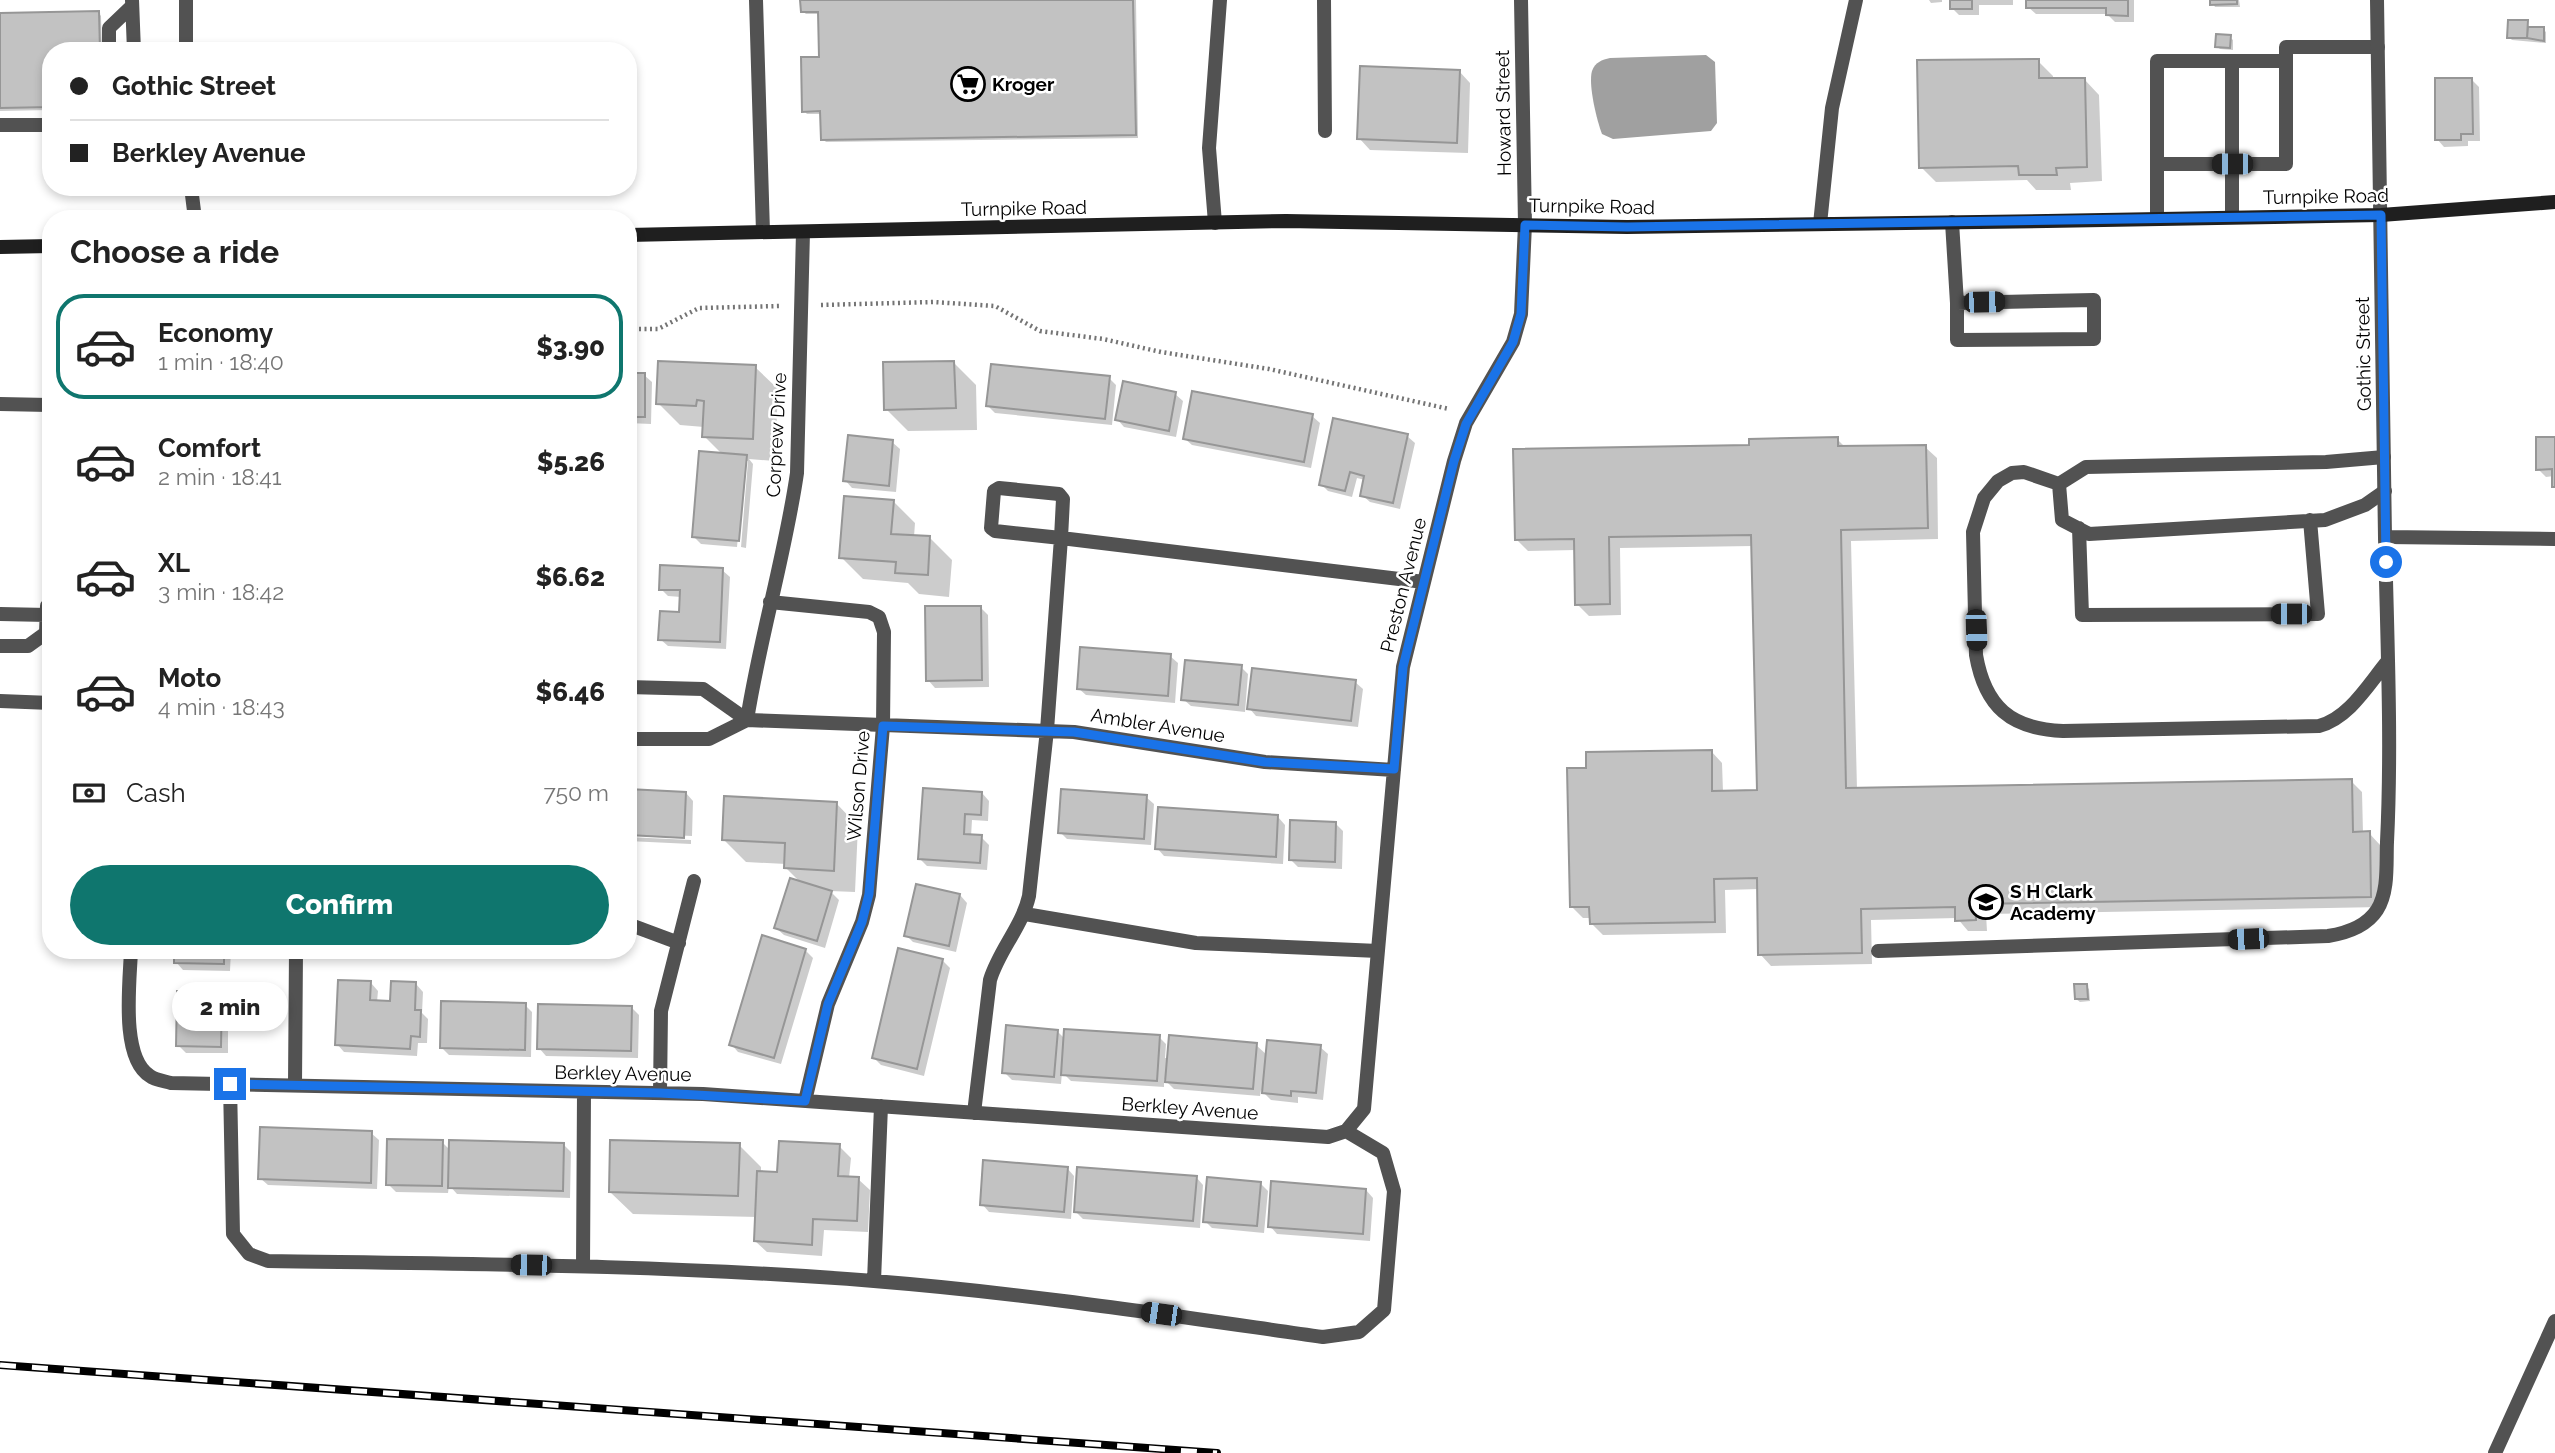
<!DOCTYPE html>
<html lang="en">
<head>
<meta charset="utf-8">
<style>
  body { margin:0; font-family:Raleway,sans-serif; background:#f2f2f2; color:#222; height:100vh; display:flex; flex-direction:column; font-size:26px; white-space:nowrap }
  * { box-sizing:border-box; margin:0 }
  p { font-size:23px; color:#767676 }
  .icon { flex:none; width:38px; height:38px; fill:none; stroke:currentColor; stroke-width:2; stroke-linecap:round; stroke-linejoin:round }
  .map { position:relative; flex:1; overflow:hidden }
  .panel { position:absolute; left:42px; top:210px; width:595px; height:749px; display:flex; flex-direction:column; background:#fff; border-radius:28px; box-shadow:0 4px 10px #0003 }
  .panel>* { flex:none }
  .guide { position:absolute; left:42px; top:42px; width:595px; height:154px; border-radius:28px; box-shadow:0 4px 10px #0003; display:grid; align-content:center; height:154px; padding:0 28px; background:#fff }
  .end { position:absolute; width:32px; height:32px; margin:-16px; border:9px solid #1a73e8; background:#fff; box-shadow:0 0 0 4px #fff }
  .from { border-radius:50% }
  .bubble { position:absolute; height:49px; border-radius:24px; background:#fff; box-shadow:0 4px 10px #0003; font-size:23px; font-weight:800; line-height:49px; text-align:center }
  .car { position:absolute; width:21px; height:42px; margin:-21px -10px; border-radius:9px; box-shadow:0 0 5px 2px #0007; background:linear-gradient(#222 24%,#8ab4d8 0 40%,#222 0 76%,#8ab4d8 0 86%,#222 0) }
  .guide b { display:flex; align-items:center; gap:24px; height:66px; font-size:26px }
  .guide b+b { border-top:2px solid #e0e0e0 }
  .guide i { width:18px; height:18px; background:#222 }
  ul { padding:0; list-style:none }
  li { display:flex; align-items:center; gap:21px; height:105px; margin:0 14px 10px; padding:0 14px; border:4px solid transparent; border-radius:28px }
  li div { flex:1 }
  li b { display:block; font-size:26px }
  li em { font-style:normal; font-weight:800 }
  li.current { border-color:#0f766e }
  li>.icon { width:63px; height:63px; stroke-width:1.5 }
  h2 { padding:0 28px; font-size:32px; line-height:84px }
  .pay { display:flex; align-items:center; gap:18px; height:77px; padding:0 28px; font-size:26px }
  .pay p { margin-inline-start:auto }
  .primary-button { display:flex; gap:14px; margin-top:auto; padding:14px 28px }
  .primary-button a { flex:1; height:80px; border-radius:42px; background:#0f766e; color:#fff; font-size:28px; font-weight:800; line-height:80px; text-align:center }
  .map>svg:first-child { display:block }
  .water { fill:#a0a0a0 }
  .shadow { fill:#0003 }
  .building { fill:#c2c2c2; stroke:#969696; stroke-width:2 }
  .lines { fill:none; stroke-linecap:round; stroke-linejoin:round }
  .path { stroke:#747474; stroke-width:4.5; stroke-dasharray:2 3.5; stroke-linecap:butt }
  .lane { stroke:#525252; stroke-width:14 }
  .street { stroke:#525252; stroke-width:14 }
  .secondary { stroke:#1f1f1f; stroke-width:14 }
  .rail-casing { stroke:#000; stroke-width:8 }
  .rail { stroke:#fff; stroke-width:5; stroke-dasharray:16; stroke-linecap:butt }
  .route { stroke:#1a73e8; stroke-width:9 }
  .labels { text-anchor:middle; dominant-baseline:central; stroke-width:5; stroke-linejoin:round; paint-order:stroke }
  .poi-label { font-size:19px; font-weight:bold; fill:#000; stroke:#fff; text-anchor:start }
  .street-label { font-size:19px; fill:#000; stroke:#fff }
</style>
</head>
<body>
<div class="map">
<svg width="2555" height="1453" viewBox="0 0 2555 1453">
  <rect width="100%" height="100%" fill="#fff"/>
  <path class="water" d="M1706 55 1715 62 1717 123 1711 131 1613 139 1602 134C1597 121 1588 85 1592 71 1595 62 1602 60 1610 58Z"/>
  <path class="shadow" d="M802 0H1136L1138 138 826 142 823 139 822 114H807L804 111 821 58 820 14H806L802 11Z
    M1929 0H1942V2L1931 3Z
    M1952 0H2013V5H1979V15H1959L1952 8Z
    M2028 0H2134V22H2115L2107 14H2036L2028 7Z
    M2211 0H2239L2240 7H2215Z
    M98 12 101 16 102 51H51V110L0 111V14Z
    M2527 22 2530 29H2543L2546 32V43L2512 40 2509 37Z
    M2230 37 2233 40V50L2220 49 2217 46Z
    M2038 61 2053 76V79H2084L2099 95 2102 181 2070 183 2071 190H2036L2027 180 1936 182 1921 167Z
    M1459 71 1470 83 1468 153 1370 150 1359 138Z
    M2472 80 2479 87 2480 141H2468V146L2444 147 2437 139Z
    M953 362 976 385 977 430 908 431 886 409Z
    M755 367 778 389 775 461 749 459 753 464 746 548 741 547 748 461H745L737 547 701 544 693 536 723 455 704 436V427L680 425 658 403Z
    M628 375H644L652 382 651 424 628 423Z
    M1109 378 1116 385 1112 425 995 413 988 406Z
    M1175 394 1183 401 1176 437 1124 427 1117 419Z
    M1312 416 1320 423 1311 468 1192 445 1184 438Z
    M1407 436 1415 443 1400 509 1370 502 1362 495 1365 480 1357 478 1352 497 1328 491 1321 484Z
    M1837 439 1846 448 1925 447 1937 458 1938 539 1851 541 1857 789 2351 781 2362 792 2363 833H2369L2380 845 2382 907 1986 914 1987 931H1968L1957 918 1871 920 1872 964 1771 966 1760 954 1759 889 1725 890 1726 933 1603 935 1591 923V918H1583L1572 907 1711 751 1722 763 1723 792 1759 791 1753 546 1620 548 1621 615 1589 616 1577 604 1576 550 1528 551 1516 539 1751 447Z
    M2555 439V487L2554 476 2546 477 2538 469Z
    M892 442 900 449 896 492 852 488 845 480Z
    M893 501 915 523 914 537 930 538 952 560 949 597 919 594 908 583 863 579 841 557Z
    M722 570 730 577 726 649 668 646 660 639 680 614 681 597 668 596 661 589Z
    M980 607 988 615 989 687 935 688 928 680Z
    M1170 656 1178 663 1175 703 1086 695 1078 688Z
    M1241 667 1248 674 1245 712 1191 706 1183 699Z
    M1355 682 1363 689 1358 727 1256 716 1249 708Z
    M686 793 693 801 692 836 628 833Z
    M982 793 989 801 988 821 972 820 971 837H981L989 845 987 870 927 866 920 859Z
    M1146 797 1154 804 1151 845 1067 839 1060 832Z
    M836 803 858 826 855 892 830 891 839 900 825 948 784 935 776 928 801 883 785 867 786 864 746 862 724 840Z
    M1278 817 1285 825 1283 864 1164 856 1157 848Z
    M1336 824 1343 831 1342 869 1298 867 1291 860Z
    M628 837 691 840V844L628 841Z
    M960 895 967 903 956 952 913 942 906 935Z
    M176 950H231L230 971 183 970 176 962Z
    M805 950 813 958 781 1064 738 1052 731 1044Z
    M942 960 950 968 924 1076 881 1065 874 1058Z
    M371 983 378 991 377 1002 392 1003 416 984 423 992 422 1013 428 1019 427 1043H418L417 1056 344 1052 337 1044Z
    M2086 986 2089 989 2090 1001 2080 1002 2076 999Z
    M221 994 228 1001V1053H186L178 1045Z
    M525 1005 532 1012 531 1057 449 1055 442 1048Z
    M631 1007 639 1015 638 1058 546 1056 539 1048Z
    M1057 1031 1065 1039 1159 1037 1166 1044 1165 1058H1169L1256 1045 1267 1055 1320 1047 1328 1054 1323 1100 1298 1097V1103L1271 1100 1261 1090 1260 1096 1174 1089 1164 1079V1087L1071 1081 1062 1072 1061 1084 1012 1080 1004 1072Z
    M371 1133 379 1140 377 1189 268 1185 260 1178Z
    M442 1142 451 1151 564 1145 571 1152 570 1198 457 1194 449 1185 448 1193 396 1192 388 1184Z
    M739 1145 761 1167V1173L779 1174 839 1146 851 1158 849 1178 858 1179 870 1190 868 1232 824 1230 822 1256 767 1252 755 1241 757 1217 633 1214 610 1192Z
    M1067 1168 1074 1176 1071 1219 989 1212 982 1204Z
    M1196 1177 1203 1185 1200 1228 1083 1219 1076 1212Z
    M1260 1183 1268 1191 1264 1233 1212 1228 1205 1221Z
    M1366 1190 1373 1198 1370 1241 1277 1234 1270 1226Z"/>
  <path class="building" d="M800 0H1133L1136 135 821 140 820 111 802 112 801 57H819L818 12H801Z
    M1950 0H1972V9H1950Z
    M2026 0H2128V16L2106 15V8H2026Z
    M2210 0H2237V4L2210 5Z
    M99 11 100 51H51V107L0 108V13Z
    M2508 20H2528L2527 38H2507Z
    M2528 27H2544V41L2527 38Z
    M2216 34 2231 35 2230 48 2215 47Z
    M2039 59V78H2085L2087 167 2056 168 2057 175H2019L2018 166 1919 168 1917 60Z
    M1360 66 1460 70 1457 143 1357 139Z
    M2435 78H2472L2473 134H2461V140H2435Z
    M658 361 756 365 753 439 702 437 704 401 697 400 696 406 656 404Z
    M954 361 956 408 884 410 883 362Z
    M991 364 1110 376 1105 419 986 406Z
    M628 373H645V417H628Z
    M1123 381 1176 392 1169 431 1115 420Z
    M1192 391 1313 414 1304 462 1183 439Z
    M1333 418 1408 434 1393 503 1360 496 1364 476 1350 472 1345 491 1319 485Z
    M848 435 893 440 889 486 843 481Z
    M1838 437V446L1926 445 1928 528 1841 530 1846 788 2352 779 2353 832 2370 831 2371 897 1975 904 1976 920 1955 921V907L1861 909 1862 953 1758 955 1757 878 1714 879 1715 922 1590 924 1589 907H1570L1567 768H1586V752L1712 750V791L1757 790 1751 535 1609 537 1610 604 1575 605 1574 539 1515 540 1513 449 1749 445V439Z
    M2536 437H2555V487H2552V469L2536 470Z
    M699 451 747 455 739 541 692 537Z
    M844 496 894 500 891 534 930 536 928 575 895 573 896 562 839 558Z
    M660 565 723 568 720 642 658 640 660 611 679 612 680 590H659Z
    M925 606H981L982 680 926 681Z
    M1080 647 1171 654 1168 696 1077 689Z
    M1185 660 1242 665 1238 705 1181 700Z
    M1252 668 1356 680 1351 721 1247 709Z
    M923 788 982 792 981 815 965 814 964 834 982 835 980 863 918 859Z
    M628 789 686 792 684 838 628 835Z
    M1061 789 1147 795 1144 839 1058 833Z
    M724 796 837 802 834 871 784 868 785 843 722 840Z
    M1158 807 1278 815 1276 857 1155 849Z
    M1290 820 1336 822 1335 862 1289 860Z
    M790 878 832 891 817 941 774 928Z
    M916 884 960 894 949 946 904 936Z
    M762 935 806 949 774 1058 729 1045Z
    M898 948 943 959 917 1069 872 1058Z
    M174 950H224V964L174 963Z
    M338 980 371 981 370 1000 390 1001 391 981 416 982 415 1010H421L420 1037 411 1036 410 1049 335 1045Z
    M2074 984H2087L2088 999H2075Z
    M177 991 222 992 221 1047 176 1046Z
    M441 1001 526 1003 525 1050 440 1048Z
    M538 1004 632 1006 631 1051 537 1049Z
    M1006 1025 1058 1030 1054 1077 1002 1073Z
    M1064 1029 1160 1035 1157 1081 1061 1075Z
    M1169 1035 1257 1043 1253 1089 1165 1082Z
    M1267 1040 1321 1045 1316 1093 1291 1091V1096L1262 1093Z
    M260 1127 372 1131 371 1183 258 1179Z
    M387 1139 443 1140 442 1186 386 1185Z
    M449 1140 564 1143 563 1191 448 1188Z
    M610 1140 740 1143 738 1196 609 1192Z
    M779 1141 840 1144 838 1176 859 1177 857 1221 813 1219 812 1245 754 1241 757 1171 777 1172Z
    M983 1160 1068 1167 1064 1212 980 1205Z
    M1077 1167 1197 1176 1193 1221 1074 1212Z
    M1207 1177 1261 1182 1257 1226 1203 1222Z
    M1271 1181 1366 1189 1363 1234 1268 1227Z"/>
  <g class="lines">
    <path class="path" d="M821 305 934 302 995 306 1040 331 1103 339 1161 352 1269 369 1449 409
      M628 329H658L699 308 781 306"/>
    <path class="lane" d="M132 0 134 51
      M756 0 763 232
      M1324 0 1325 131
      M109 51V28L132 6
      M186 51V0
      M2232 61V164H2286V47H2378
      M0 125H51
      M2157 164H2232V217
      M191 187 195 219
      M2157 218V61H2286
      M1952 222 1957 303 2094 300V339L1957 340V303
      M1215 223 1209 148 1220 0
      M1820 224 1832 108 1856 0
      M0 404 49 405 51 419
      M2384 457 2326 462 2086 467 2059 484 2062 520 2089 534 2325 520 2365 505 2385 491
      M2059 484 2024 472 2012 473 1998 481 1984 498 1973 532 1976 655C1985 707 2011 729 2063 731L2319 726C2349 718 2368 685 2387 662
      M2079 528 2082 615 2318 614 2310 520
      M0 614 47 615
      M0 646H28L46 633 47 606
      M0 701 51 703
      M1878 951 2328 936C2347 933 2366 927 2377 910 2389 891 2386 863 2387 842 2392 741 2387 638 2385 537"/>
    <path class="street" d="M2377 0 2385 537 2555 539
      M803 232 797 473C785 556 760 637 747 720L1074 732 1265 762 1394 770
      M999 488 1059 494 1063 499 1061 538 995 531 991 528 994 491Z
      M770 602 869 612 879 617 884 632 883 726 869 895 862 922 828 1004 805 1101
      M628 687 703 689 747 720 709 739H628
      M1025 914 1196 943 1378 951
      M628 924 679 943
      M131 950C130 981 120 1058 150 1076 155 1080 164 1081 171 1083L703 1094 1328 1137 1346 1131
      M230 1084 233 1234 249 1254 268 1261C470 1264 673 1265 874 1281 1025 1293 1174 1316 1323 1337L1359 1332 1384 1310 1394 1191 1383 1153 1346 1131
      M295 1085 296 950
      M660 1093 661 1011 694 881
      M974 1113 990 980C999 950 1022 927 1029 896L1047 730 1061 538 1424 582
      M1346 1131 1364 1109 1403 667 1454 461 1466 423 1513 342 1521 314 1525 224 1521 0
      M583 1266 584 1092
      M874 1281 881 1106
      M2495 1453 2555 1321"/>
    <path class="secondary" d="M628 235 1286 221 1627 227 2047 221 2381 215 2555 202
      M0 247 51 246"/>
    <g class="rail-casing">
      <path id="rail" d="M0 1365 1217 1453"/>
    </g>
    <use href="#rail" class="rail"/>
  </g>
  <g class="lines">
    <path class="route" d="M230 1084 660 1093 805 1101 828 1004 862 922 869 894 883 726 1074 732 1265 762 1394 769 1403 667 1454 461 1466 424 1513 342 1521 314 1525 225 1627 227 2381 215 2386 562"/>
  </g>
  <defs>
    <g id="supermarket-ring" transform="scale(1.75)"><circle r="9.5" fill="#fff" stroke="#000" stroke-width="1.5"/><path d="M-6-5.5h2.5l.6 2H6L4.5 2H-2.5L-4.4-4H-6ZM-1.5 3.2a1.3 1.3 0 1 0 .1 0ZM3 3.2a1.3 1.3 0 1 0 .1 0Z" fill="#000"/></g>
    <g id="school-ring" transform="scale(1.75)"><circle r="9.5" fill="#fff" stroke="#000" stroke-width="1.5"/><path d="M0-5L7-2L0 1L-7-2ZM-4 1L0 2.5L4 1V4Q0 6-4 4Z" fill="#000"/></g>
  </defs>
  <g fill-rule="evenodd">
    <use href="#supermarket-ring" x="968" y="84"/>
    <use href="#school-ring" x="1986" y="902"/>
  </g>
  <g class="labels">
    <g class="poi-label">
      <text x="992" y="84">Kroger</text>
      <text x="2010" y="891">S H Clark<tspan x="2010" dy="22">Academy</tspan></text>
    </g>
    <g class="street-label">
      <text transform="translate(1503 113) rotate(-91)">Howard Street</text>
      <text transform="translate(2326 196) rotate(-1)">Turnpike Road</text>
      <text transform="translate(1592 206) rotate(1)">Turnpike Road</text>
      <text transform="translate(1024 208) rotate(-1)">Turnpike Road</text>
      <text transform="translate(2363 354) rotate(-91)">Gothic Street</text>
      <text transform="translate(776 435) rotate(-87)">Corprew Drive</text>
      <text transform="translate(1403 585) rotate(-76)">Preston Avenue</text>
      <text transform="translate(1158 725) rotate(9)">Ambler Avenue</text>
      <text transform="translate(858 786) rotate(-85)">Wilson Drive</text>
      <text transform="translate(623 1073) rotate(1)">Berkley Avenue</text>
      <text transform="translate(1190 1108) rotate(4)">Berkley Avenue</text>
    </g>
  </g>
</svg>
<i class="end from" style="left:2386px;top:562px"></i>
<i class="end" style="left:230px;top:1084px"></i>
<div class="bubble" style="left:172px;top:982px;width:116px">2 min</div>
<i class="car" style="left:2232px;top:164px;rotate:270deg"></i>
<i class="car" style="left:1984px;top:302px;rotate:89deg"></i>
<i class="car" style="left:2291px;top:614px;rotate:270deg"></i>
<i class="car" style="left:1976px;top:630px;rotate:178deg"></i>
<i class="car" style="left:2248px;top:939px;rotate:268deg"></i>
<i class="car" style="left:531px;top:1265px;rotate:271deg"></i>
<i class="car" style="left:1161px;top:1314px;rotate:278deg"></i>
<div class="guide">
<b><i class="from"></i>Gothic Street</b>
<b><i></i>Berkley Avenue</b>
</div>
<section class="panel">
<h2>Choose a ride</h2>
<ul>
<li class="current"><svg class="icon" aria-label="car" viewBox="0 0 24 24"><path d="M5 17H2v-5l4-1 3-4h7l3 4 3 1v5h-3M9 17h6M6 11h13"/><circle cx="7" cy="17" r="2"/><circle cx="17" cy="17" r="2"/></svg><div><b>Economy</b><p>1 min · 18:40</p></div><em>$3.90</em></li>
<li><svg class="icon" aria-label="car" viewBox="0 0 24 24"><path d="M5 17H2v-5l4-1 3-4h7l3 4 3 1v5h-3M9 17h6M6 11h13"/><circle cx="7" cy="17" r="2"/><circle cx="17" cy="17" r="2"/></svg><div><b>Comfort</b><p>2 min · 18:41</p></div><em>$5.26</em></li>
<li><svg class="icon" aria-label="car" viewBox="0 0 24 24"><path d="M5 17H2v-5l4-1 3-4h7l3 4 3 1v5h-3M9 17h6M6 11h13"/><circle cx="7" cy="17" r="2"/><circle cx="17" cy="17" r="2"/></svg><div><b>XL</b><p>3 min · 18:42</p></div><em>$6.62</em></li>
<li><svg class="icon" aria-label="car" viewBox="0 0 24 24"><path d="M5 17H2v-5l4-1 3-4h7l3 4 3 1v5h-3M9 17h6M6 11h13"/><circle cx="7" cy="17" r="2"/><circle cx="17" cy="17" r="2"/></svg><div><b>Moto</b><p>4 min · 18:43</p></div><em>$6.46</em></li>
</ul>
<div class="pay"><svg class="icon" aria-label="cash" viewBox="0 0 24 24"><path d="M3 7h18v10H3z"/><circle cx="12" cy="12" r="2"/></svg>Cash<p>750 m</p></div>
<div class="primary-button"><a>Confirm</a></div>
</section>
</div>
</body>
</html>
